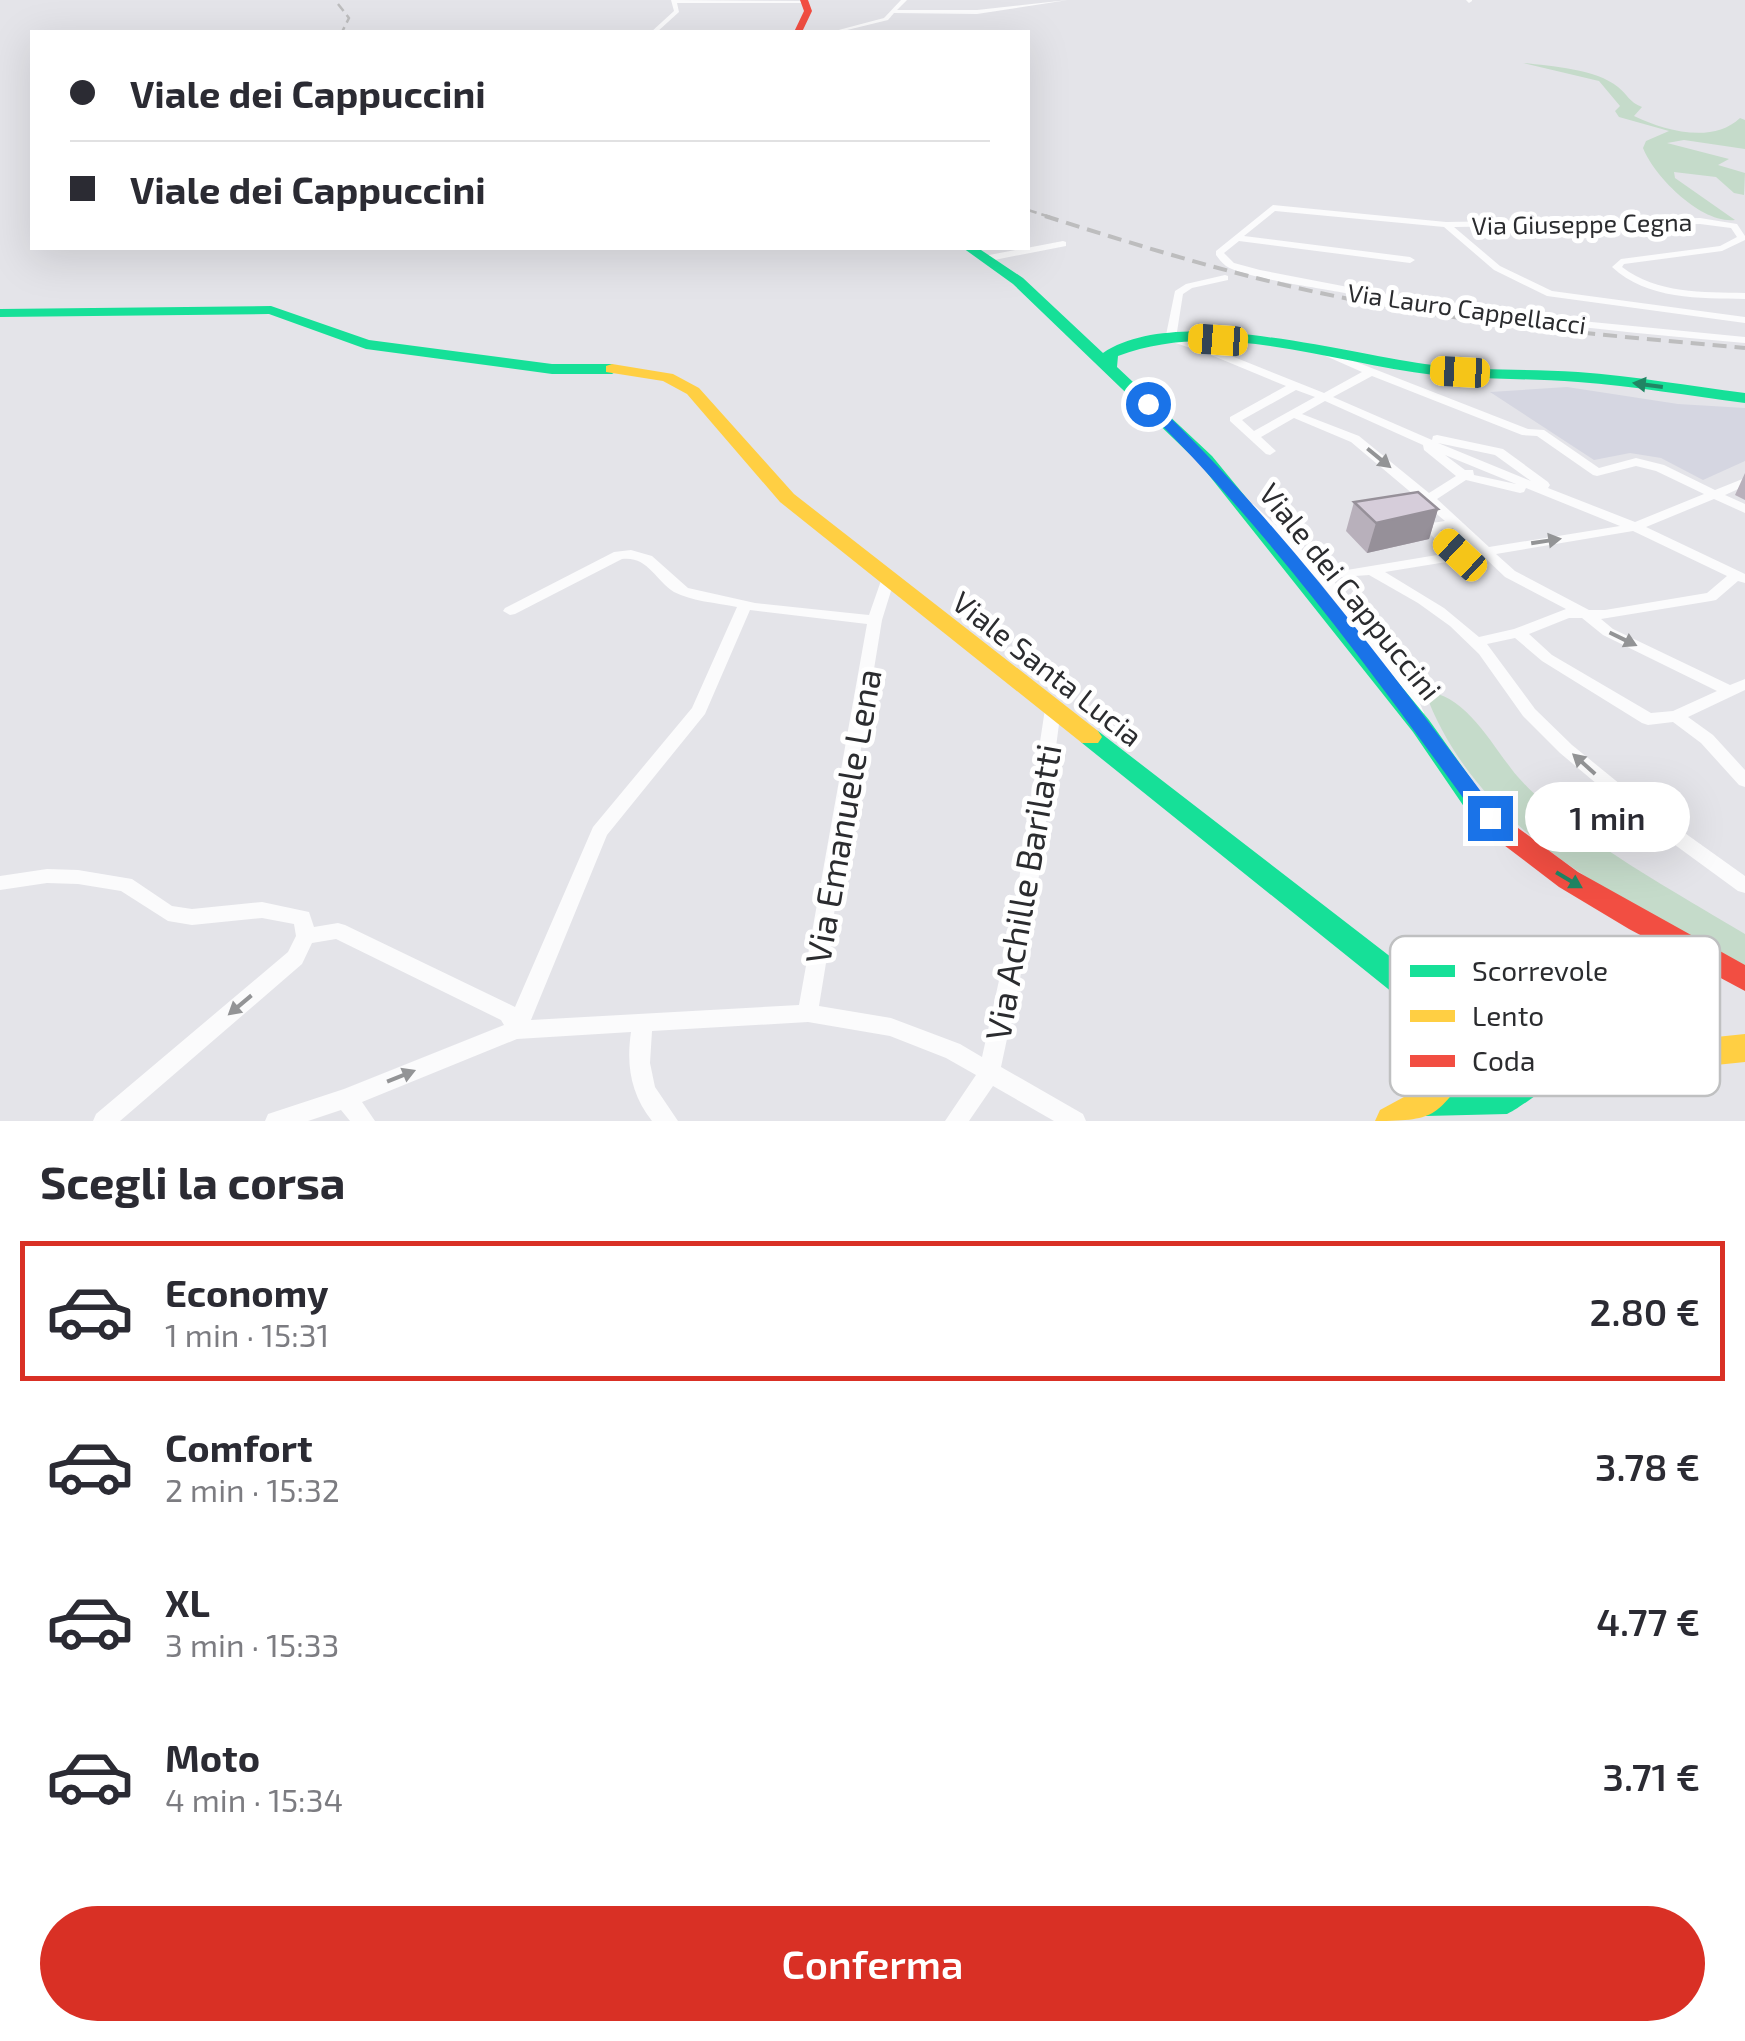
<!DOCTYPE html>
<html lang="it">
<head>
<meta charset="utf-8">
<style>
  body { margin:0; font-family:"Exo 2",sans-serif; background:#f2f2f3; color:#2b2b33; height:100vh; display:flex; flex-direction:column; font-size:38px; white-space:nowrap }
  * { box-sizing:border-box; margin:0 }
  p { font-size:32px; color:#7c7c81 }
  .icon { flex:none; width:55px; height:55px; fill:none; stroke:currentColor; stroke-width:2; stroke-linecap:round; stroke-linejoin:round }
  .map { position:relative; height:1121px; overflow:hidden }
  .panel { display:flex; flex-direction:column; background:#fff; flex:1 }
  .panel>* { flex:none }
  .guide { position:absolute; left:30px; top:30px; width:1000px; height:220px; border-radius:0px; box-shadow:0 10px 40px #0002; display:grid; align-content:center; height:220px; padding:0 40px; background:#fff }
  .end { position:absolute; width:45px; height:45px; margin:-22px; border:12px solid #1a73e8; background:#fff; box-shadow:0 0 0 5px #fff }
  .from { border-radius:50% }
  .bubble { position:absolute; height:70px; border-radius:35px; background:#fff; box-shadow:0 10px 40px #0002; font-size:32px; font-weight:600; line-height:70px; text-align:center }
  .car { position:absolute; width:30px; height:60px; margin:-30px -15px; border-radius:12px; box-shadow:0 0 8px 2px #0007; background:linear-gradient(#f5c518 24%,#345 0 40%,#f5c518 0 76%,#345 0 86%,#f5c518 0) }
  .guide b { display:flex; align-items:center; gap:35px; height:95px; font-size:38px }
  .guide b+b { border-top:2px solid #e1e1e2 }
  .guide i { width:25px; height:25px; background:#2b2b33 }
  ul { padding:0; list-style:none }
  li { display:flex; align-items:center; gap:30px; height:140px; margin:0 20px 15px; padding:0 20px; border:5px solid transparent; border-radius:0px }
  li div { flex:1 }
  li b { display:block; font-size:38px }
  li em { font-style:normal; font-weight:600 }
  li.on { border-color:#d93025 }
  li>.icon { width:90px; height:90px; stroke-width:1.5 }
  h2 { padding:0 40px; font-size:45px; line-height:120px }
  .cta { display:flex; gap:20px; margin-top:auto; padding:20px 40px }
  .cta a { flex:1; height:115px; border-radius:60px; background:#d93025; color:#fff; font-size:40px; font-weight:600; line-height:115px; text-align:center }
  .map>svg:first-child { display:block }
  .built { fill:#d5d6e1 }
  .green { fill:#c5dbca }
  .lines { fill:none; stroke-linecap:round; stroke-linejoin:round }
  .street { fill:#fbfbfc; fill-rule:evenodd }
  .fast { fill:#16e098; fill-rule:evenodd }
  .slow { fill:#ffcf43; fill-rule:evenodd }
  .jam { fill:#f24e42; fill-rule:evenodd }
  .rail-far1 { stroke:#bdbdbe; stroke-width:2.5; stroke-dasharray:9 5; stroke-linecap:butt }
  .rail { stroke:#bdbdbe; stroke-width:4; stroke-dasharray:14 8; stroke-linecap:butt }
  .wall { fill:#b8b0bb }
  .shaded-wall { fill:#969099 }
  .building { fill:#d6cdda; stroke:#969099; stroke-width:2.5 }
  .oneway { fill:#208664 }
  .oneway2 { fill:#939496 }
  .route { fill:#1a73e8 }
  .labels { text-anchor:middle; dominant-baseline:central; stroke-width:10; stroke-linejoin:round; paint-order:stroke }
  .far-street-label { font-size:25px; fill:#2b2c2f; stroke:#fff }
  .street-label { font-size:30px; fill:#2b2c2f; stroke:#fff }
  .near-street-label { font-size:35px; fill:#2b2c2f; stroke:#fff }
  .key { fill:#fff; stroke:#bfc0c1; stroke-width:2.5 }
  .key-label { font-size:28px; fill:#2b2c2f }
</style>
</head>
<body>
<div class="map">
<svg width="1745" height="1121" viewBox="0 0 1745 1121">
  <rect width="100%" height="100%" fill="#e4e4e9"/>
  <path class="built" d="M1567 387 1678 404 1745 408V461L1703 480 1661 458 1630 453 1594 460 1490 392Z"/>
  <path class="green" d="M1523 63C1550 66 1596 69 1618 87 1628 95 1629 102 1642 107L1634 116C1665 131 1713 144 1740 118L1745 120V149L1684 140 1667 143 1729 159 1718 165 1745 173 1744 195 1734 193 1716 177 1674 172 1675 178 1735 220C1701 224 1654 176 1643 148L1646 141 1669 131 1619 117 1615 111 1620 106 1599 81Z
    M1425 692C1466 692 1495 751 1518 777 1568 834 1679 894 1745 934V966C1620 898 1478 835 1425 692Z"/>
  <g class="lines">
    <path class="street" d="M671 0 806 1 809 3H677L679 12 657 32H651L674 11Z
      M901 0H907L897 10H977L1068 0 977 14 894 13 888 20 839 32H831L884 18Z
      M1466 0H1472V1L1469 3Z
      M1273 205 1446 222 1700 218 1737 224 1745 236V240L1722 251 1624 264 1622 267C1657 294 1703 292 1745 293V299C1700 298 1647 300 1612 267L1621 259 1720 246 1737 237 1731 228 1700 224 1454 227 1500 266 1552 291 1745 317V323L1547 296 1494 270 1444 227 1275 211 1244 236 1410 257 1415 260 1410 263 1239 241 1224 253 1234 263 1260 270 1379 293 1561 319 1745 337V343C1611 332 1477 317 1345 293 1320 288 1245 278 1226 266 1222 263 1219 259 1216 255V251Z
      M1063 241 1066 242V246L989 261 984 258 989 255Z
      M1225 275 1228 276V280L1192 288 1183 294 1176 338 1219 351 1324 393 1362 372 1319 353 1320 351H1328L1528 429 1544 430 1599 468 1636 458 1664 465 1715 490 1745 478V486L1725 495 1745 504V513L1714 499 1646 527 1745 574V583L1738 581 1716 600 1711 601 1601 619 1613 629 1730 685 1745 679V690L1688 717 1713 735 1745 770V787L1739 785 1701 743 1673 722 1648 725 1642 723 1542 661 1515 638 1487 644 1535 709 1572 745 1647 806 1745 876V893L1738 891 1634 815 1560 753 1523 716 1479 654 1450 626 1418 603 1369 575 1342 577 1340 574 1347 570 1449 553 1423 527 1425 524 1445 521 1351 442 1294 418 1261 437 1276 451 1270 455 1266 454 1230 421V417L1286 386 1211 355 1161 338 1166 335 1175 291 1186 284ZM1372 376 1522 435 1537 436 1593 475 1597 476 1636 466 1656 471 1704 494 1635 522 1548 488 1550 485 1548 482 1503 449 1437 435 1433 436 1432 440 1333 397ZM1296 390 1315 397 1254 431 1242 420ZM1325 401 1423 445 1424 450 1456 476 1429 493 1359 436 1302 414ZM1438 443 1495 455 1531 481ZM1445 455 1516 484 1474 475 1473 470H1465ZM1466 480 1520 493 1524 492 1526 488 1620 526 1489 547 1437 499ZM1453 528 1475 549 1463 551 1440 530ZM1633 531 1727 576 1707 593 1605 610H1589L1515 571 1496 554ZM1483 556 1505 577 1566 609 1514 629 1479 637 1444 608 1385 572ZM1569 618H1582L1603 635 1717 691 1673 711 1651 713 1552 655 1529 634Z
      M1248 503 1253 504 1328 574 1406 672 1424 713 1422 717H1410L1394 677 1318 580 1243 510 1242 507 1243 504Z
      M631 550 652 556 688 588 755 603 859 614 869 615 883 575H893L895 578 882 620 819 1006 891 1018 960 1044 982 1057 1014 913 1045 709 1047 705H1059L1061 709 1034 913 1001 1067 1083 1114 1086 1121H1054L993 1086 969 1121H945L976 1075 946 1058 890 1036 808 1022 652 1031 650 1063 655 1087 678 1121H652C631 1094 626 1066 631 1032L517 1039 362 1102 375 1121H350L341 1110 308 1121H265L268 1114 344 1089 504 1025 501 1020 336 939 312 943 302 964 120 1121H93L96 1114 288 952 296 936 294 924 262 918 192 925 168 921 121 891 78 884 47 883 0 890V876L47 869 78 870 132 879 172 906 192 909 262 902 309 912 314 927 338 923 345 925 515 1007 593 827 692 708 737 607C717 603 691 601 674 592 655 580 648 556 622 559L515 614 510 615 503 611 505 608 614 552ZM750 610 867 624 799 1005 531 1020 607 835 705 714Z"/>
    <path class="fast" d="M963 248H978L1023 278 1103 353C1177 303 1347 355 1433 365 1481 371 1530 369 1578 372 1634 376 1689 386 1745 393V403C1690 396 1634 386 1578 382 1530 378 1482 380 1434 375 1331 363 1219 318 1118 356L1117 367 1212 456 1429 720 1489 804 1485 811 1476 813 1467 811 1413 732 1200 464 1013 284Z
      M271 306 369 340 552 364H612L620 369 612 374H552L366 349 269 314 0 317V309Z
      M1090 729 1098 731 1501 1042 1505 1052 1501 1062 1490 1066 1479 1062 1082 743 1078 737 1082 731Z
      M1552 1054 1563 1058 1568 1068C1564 1076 1517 1110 1507 1114L1426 1116 1415 1111 1410 1101 1415 1091 1426 1086 1499 1084 1506 1077Z"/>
    <path class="slow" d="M612 364 673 374 699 388 794 494 1098 731 1102 737 1098 743H1082L780 502 687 394 663 381 606 372V366Z
      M1745 1034V1062L1552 1082 1490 1066H1475C1435 1114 1441 1121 1375 1121L1380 1110 1415 1091 1457 1042 1468 1038H1490L1552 1054Z"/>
    <path class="jam" d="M800 0H808L812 11 802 32H794L804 11Z
      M1476 795 1485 797 1514 825 1578 872 1745 965V991L1629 929 1559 887 1496 839 1467 811 1463 804 1467 797Z"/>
    <path class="rail-far1" d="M338 4 349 18 342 32
      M1028 210 1053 218"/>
    <path class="rail" d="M1045 216C1149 249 1253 281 1360 301 1487 326 1616 336 1745 348"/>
  </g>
  <path class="wall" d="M1745 473V500L1735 495Z
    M1354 502 1438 509 1429 539 1367 553 1346 531Z"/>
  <path class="shaded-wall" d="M1438 509 1429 539 1367 553 1376 523Z"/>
  <path class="building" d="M1418 492 1438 509 1376 523 1354 502Z"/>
  <defs><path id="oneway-solid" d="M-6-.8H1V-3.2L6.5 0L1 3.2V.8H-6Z" transform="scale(2.5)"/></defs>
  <g class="oneway">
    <use href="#oneway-solid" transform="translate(1648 385) rotate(-172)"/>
    <use href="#oneway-solid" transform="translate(1569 880) rotate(31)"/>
  </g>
  <g class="oneway2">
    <use href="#oneway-solid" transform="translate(1379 458) rotate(39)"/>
    <use href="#oneway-solid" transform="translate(1546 541) rotate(-9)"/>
    <use href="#oneway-solid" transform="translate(1623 639) rotate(26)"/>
    <use href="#oneway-solid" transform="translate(1584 764) rotate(-138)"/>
    <use href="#oneway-solid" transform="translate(240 1005) rotate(140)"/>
    <use href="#oneway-solid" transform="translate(401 1076) rotate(-22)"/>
  </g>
  <path class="route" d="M1143 401H1153C1280 522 1392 673 1497 813L1500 818 1497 824H1482C1380 683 1268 528 1143 407Z"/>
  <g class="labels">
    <g class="far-street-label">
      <text transform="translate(1582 223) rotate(-1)">Via Giuseppe Cegna</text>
      <text transform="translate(1467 308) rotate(8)">Via Lauro Cappellacci</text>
    </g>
    <g class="street-label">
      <text transform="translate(1351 591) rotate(51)">Viale dei Cappuccini</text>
      <text transform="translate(1048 668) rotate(38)">Viale Santa Lucia</text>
    </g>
    <g class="near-street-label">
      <text transform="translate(842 816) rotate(-80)">Via Emanuele Lena</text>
      <text transform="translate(1022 892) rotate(-80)">Via Achille Barilatti</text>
    </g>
  </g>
  <rect x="1390" y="936" width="330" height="160" rx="15" class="key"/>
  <rect x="1410" y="965" width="45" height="12" fill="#16e098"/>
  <rect x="1410" y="1010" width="45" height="12" fill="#ffcf43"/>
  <rect x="1410" y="1055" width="45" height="12" fill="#f24e42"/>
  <g class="key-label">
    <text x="1472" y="981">Scorrevole</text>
    <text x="1472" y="1026">Lento</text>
    <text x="1472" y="1071">Coda</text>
  </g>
</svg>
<i class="end from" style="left:1148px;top:404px"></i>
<i class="end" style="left:1490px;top:818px"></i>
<div class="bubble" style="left:1525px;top:782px;width:165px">1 min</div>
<i class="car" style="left:1218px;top:340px;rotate:274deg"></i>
<i class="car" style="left:1460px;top:372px;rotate:273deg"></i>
<i class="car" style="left:1460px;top:555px;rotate:313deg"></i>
<div class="guide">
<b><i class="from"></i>Viale dei Cappuccini</b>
<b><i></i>Viale dei Cappuccini</b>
</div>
</div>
<section class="panel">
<h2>Scegli la corsa</h2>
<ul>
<li class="on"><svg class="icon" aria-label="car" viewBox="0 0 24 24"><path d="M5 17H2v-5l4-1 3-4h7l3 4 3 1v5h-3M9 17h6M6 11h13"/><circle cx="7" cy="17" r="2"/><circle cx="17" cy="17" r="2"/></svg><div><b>Economy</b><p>1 min · 15:31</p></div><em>2.80 €</em></li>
<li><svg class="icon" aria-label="car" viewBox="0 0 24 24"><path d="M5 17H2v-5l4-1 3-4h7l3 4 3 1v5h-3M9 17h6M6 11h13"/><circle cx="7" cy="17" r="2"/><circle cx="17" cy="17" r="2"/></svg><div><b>Comfort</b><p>2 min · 15:32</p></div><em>3.78 €</em></li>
<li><svg class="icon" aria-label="car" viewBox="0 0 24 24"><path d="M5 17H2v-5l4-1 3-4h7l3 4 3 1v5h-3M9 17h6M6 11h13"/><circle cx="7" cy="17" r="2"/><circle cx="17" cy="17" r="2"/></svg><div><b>XL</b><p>3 min · 15:33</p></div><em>4.77 €</em></li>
<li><svg class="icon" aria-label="car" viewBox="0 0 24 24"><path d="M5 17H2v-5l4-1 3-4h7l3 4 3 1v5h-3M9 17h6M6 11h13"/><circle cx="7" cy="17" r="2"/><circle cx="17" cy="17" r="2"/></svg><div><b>Moto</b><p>4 min · 15:34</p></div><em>3.71 €</em></li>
</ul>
<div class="cta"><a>Conferma</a></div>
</section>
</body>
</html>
